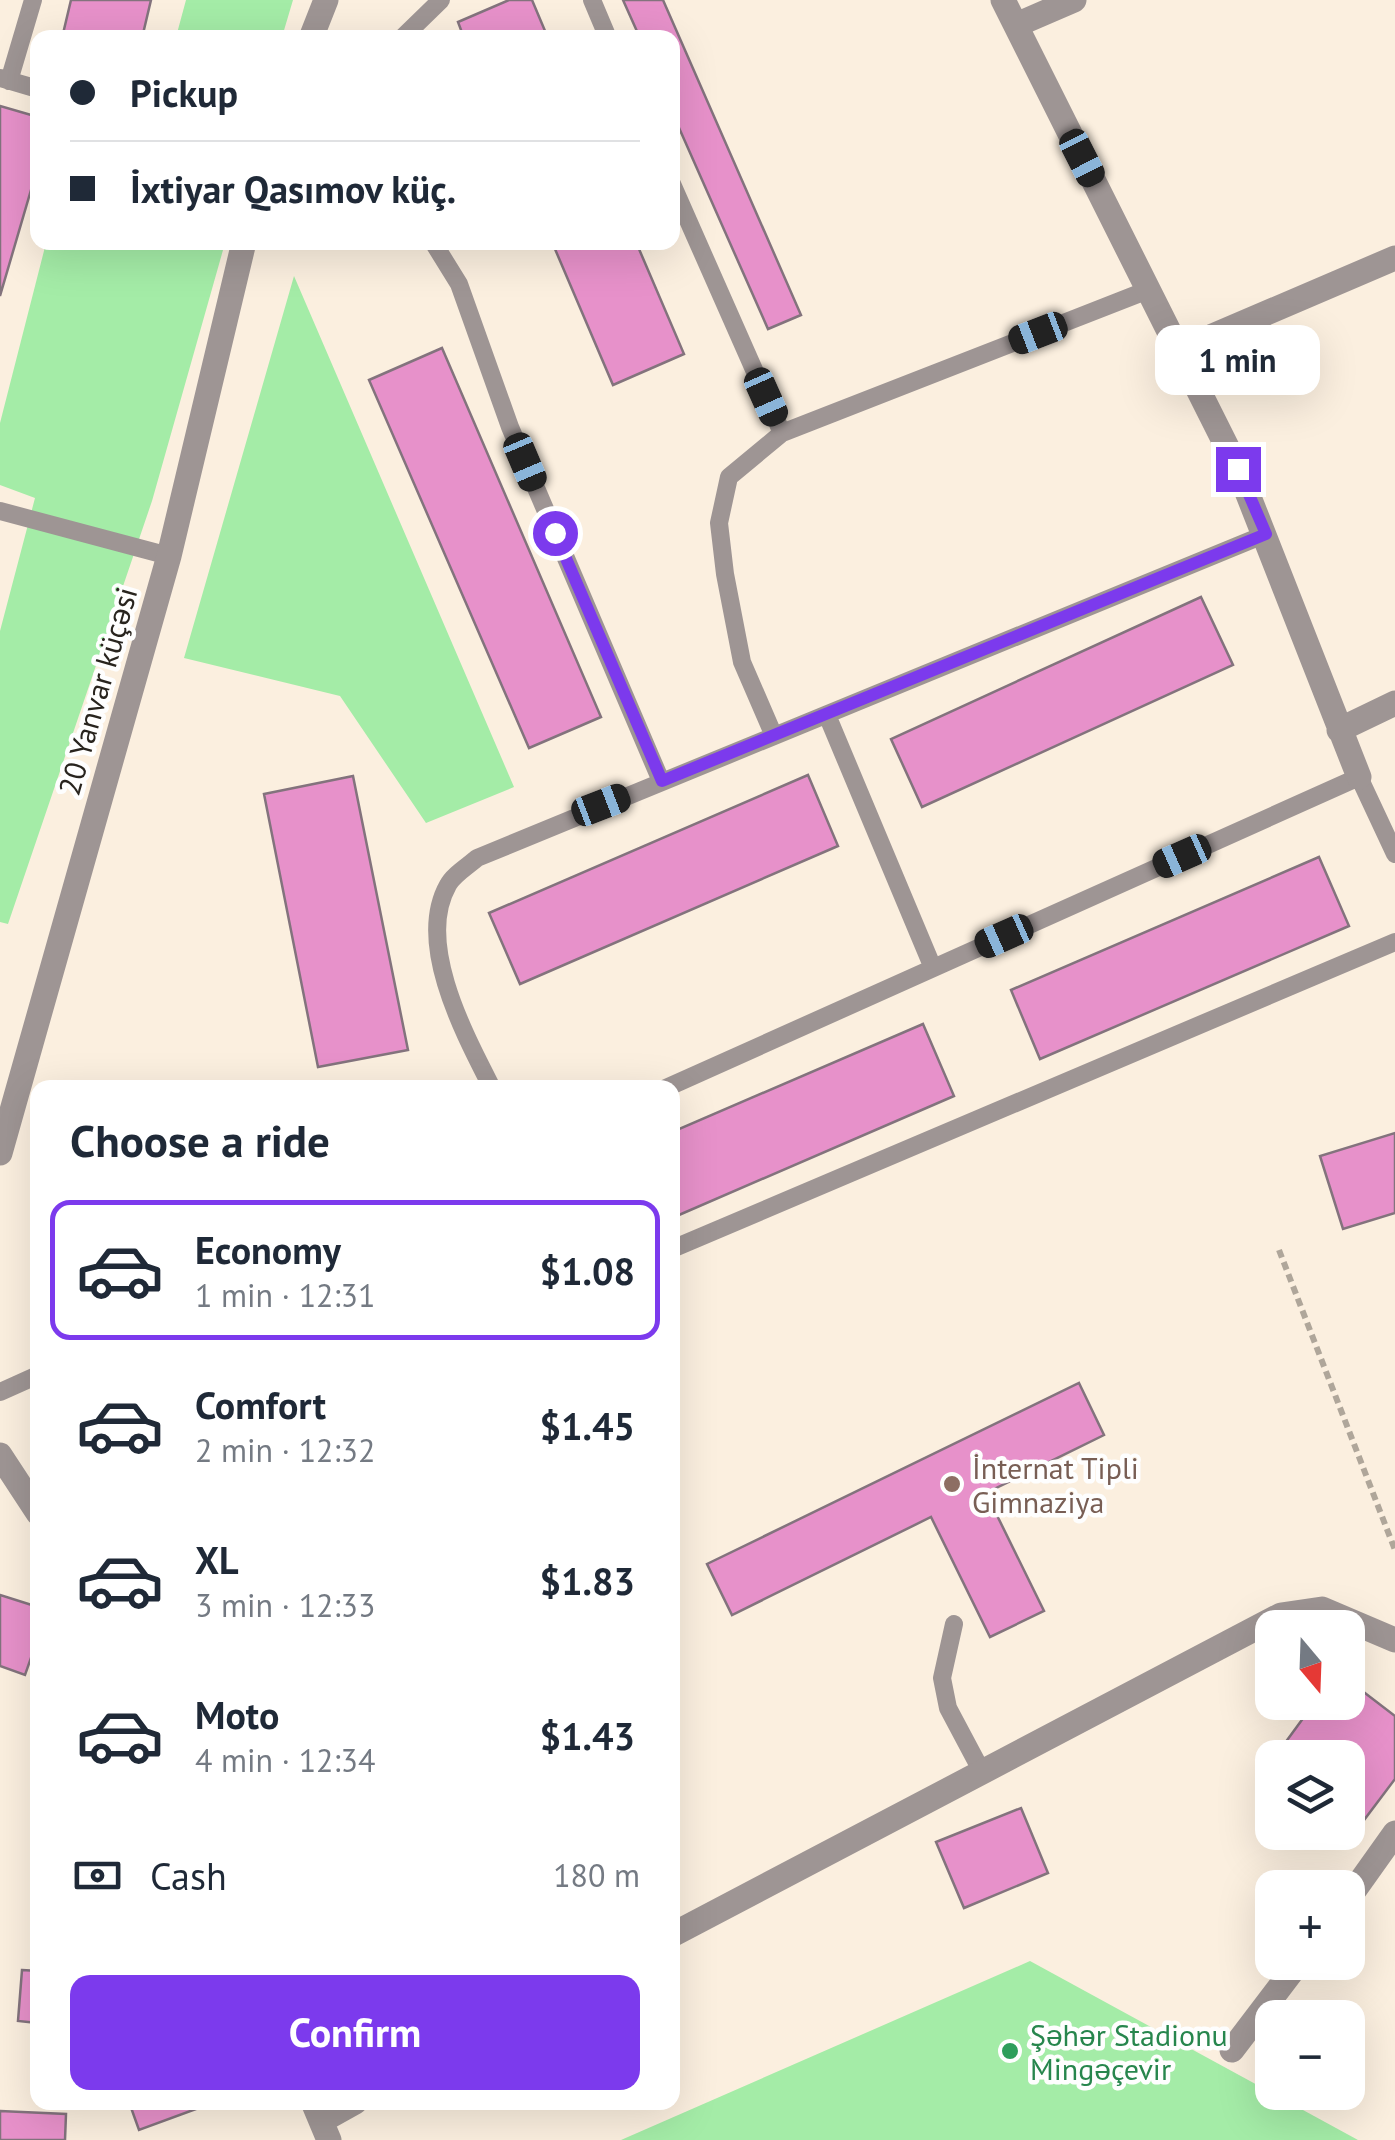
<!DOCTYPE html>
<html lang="en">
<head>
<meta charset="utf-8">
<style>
  body { margin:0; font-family:"PT Sans",sans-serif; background:#f2f2f3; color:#1f2937; height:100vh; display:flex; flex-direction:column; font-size:38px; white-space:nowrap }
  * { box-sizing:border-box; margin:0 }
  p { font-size:32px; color:#747a83 }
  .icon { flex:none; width:55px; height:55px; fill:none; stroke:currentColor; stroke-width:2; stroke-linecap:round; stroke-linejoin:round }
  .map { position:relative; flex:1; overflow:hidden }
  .drawer { position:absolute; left:30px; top:1080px; width:650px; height:1030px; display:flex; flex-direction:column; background:#fff; border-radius:20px; box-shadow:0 10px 40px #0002 }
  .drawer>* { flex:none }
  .top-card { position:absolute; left:30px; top:30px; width:650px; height:220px; border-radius:20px; box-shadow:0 10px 40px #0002; display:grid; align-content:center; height:220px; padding:0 40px; background:#fff }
  .needle { width:65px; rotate:161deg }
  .tools { position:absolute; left:1255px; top:1610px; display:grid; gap:20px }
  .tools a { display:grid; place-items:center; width:110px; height:110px; border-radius:20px; background:#fff; box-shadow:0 10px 40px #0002; font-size:50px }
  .end { position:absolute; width:45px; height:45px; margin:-22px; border:12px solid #7c3aed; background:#fff; box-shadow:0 0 0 5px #fff }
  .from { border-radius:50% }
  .bubble { position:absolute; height:70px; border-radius:20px; background:#fff; box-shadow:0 10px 40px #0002; font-size:32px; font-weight:800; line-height:70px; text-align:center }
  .car { position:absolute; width:30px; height:60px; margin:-30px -15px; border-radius:12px; box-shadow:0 0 8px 2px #0007; background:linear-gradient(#222 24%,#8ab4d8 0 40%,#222 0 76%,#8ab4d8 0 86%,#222 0) }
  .top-card b { display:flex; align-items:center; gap:35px; height:95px; font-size:38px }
  .top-card b+b { border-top:2px solid #e0e1e3 }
  .top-card i { width:25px; height:25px; background:#1f2937 }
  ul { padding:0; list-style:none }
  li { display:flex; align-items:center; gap:30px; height:140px; margin:0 20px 15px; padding:0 20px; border:5px solid transparent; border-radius:20px }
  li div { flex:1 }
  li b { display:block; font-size:38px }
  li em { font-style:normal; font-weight:800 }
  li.current { border-color:#7c3aed }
  li>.icon { width:90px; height:90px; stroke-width:1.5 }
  h2 { padding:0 40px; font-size:45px; line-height:120px }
  .pay { display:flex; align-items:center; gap:25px; height:110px; padding:0 40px; font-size:38px }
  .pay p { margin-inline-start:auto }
  .cta { display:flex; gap:20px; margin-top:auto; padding:20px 40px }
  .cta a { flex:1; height:115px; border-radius:20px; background:#7c3aed; color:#fff; font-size:40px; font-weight:800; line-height:115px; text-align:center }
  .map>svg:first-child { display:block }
  .green { fill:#a4eca7 }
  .building { fill:#e791ca; stroke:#83737d; stroke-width:2.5 }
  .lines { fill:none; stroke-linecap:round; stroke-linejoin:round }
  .path { stroke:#afa69a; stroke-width:6; stroke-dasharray:8 5; stroke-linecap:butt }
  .service { stroke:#9e9594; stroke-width:18 }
  .minor { stroke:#9e9594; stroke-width:25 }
  .route { stroke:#7c3aed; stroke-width:12 }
  .education-dot { fill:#8d6e63; stroke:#fefefe; stroke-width:4 }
  .leisure-dot { fill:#2e9e5b; stroke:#fefefe; stroke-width:4 }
  .labels { text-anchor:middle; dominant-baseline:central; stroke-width:9; stroke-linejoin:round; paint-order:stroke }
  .street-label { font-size:30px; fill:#28241e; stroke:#fefefe }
  .education-label { font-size:30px; fill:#785e54; stroke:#fefefe; text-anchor:start }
  .leisure-label { font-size:30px; fill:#27864d; stroke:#fefefe; text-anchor:start }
</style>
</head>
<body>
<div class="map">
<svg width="1395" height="2140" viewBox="0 0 1395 2140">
  <rect width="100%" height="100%" fill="#fbefdf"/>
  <path class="green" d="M186 0H293L282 37H176Z
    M46 243H225L152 501 8 924 0 922V631L35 498 0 485V423Z
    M294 276 514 787 426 823 340 696 184 658Z
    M1030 1961 1358 2140H621Z"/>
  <path class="building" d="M71 0H151L142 38H62Z
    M509 0H532L548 38H464L458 22Z
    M623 0H663L801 315 768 329 672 112V38H640Z
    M0 106 38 117V166L0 296Z
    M552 242H636L684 354 613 385Z
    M442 348 601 717 529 748 369 380Z
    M1201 597 1233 665 922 807 891 739Z
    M808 775 838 846 520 984 489 913Z
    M353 776 408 1050 318 1067 264 794Z
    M1319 857 1349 926 1040 1059 1011 990Z
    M923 1024 954 1096 672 1218V1132Z
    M1395 1133V1213L1343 1229 1320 1156Z
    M1079 1383 1104 1435 986 1493 1044 1611 990 1637 931 1517 732 1615 707 1564Z
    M0 1595 38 1607V1638L25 1675 0 1666Z
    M1348 1680 1395 1716V1779L1352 1836 1348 1832V1758H1274L1315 1702H1348Z
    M1021 1808 1048 1873 964 1908 936 1842Z
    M22 1970 38 1971V2023L18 2021Z
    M129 2102H215L139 2130Z
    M0 2111 66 2114 65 2140H0Z"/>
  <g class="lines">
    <path class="path" d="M1279 1250 1395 1550"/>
    <path class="service" d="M592 0 608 38
      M402 38 441 0
      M0 78 38 89
      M9 81 33 0
      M672 184 782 433
      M433 242 459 284 510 427 661 781
      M0 511 169 556
      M827 715 933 968
      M774 736 742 662 725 574 719 523 729 477 782 433 1148 290
      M492 1088C465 1035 415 943 448 885 453 875 468 866 477 858L1266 534
      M666 1088 1359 777 1395 854
      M672 1249 1395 942
      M0 1392 38 1375
      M954 1624 942 1678 948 1708 982 1772"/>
    <path class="minor" d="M1003 0 1238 469 1359 777
      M1016 25 1074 0
      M311 38 326 0
      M1180 350 1395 258
      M1339 730 1395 703
      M0 1153 169 556 244 242
      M0 1455 38 1513
      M1348 1899 1395 1833
      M672 1935 1281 1615 1322 1609 1395 1640
      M1232 2050 1299 1962
      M313 2102 329 2140
      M321 2121 355 2102"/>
  </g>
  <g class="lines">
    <path class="route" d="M555 533 662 781 1266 534 1238 469"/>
  </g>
  <circle class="education-dot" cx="952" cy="1484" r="10"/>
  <circle class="leisure-dot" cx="1010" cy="2051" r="10"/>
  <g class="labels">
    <g class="street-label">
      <text transform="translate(97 691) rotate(-74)">20 Yanvar küçəsi</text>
    </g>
    <g class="education-label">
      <text x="972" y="1467">İnternat Tipli<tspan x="972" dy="34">Gimnaziya</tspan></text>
    </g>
    <g class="leisure-label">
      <text x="1030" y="2034">Şəhər Stadionu<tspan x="1030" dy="34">Mingəçevir</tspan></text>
    </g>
  </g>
</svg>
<div class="tools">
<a><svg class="needle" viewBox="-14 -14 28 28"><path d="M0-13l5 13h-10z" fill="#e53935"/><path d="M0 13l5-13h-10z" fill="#747a83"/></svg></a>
<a><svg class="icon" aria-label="layers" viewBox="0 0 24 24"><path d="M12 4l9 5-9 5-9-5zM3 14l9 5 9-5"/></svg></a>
<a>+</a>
<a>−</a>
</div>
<i class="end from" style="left:555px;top:533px"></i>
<i class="end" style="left:1238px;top:469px"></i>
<div class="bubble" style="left:1155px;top:325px;width:165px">1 min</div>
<i class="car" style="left:1082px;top:158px;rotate:153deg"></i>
<i class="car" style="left:1038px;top:333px;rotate:249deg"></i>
<i class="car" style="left:766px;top:397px;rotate:156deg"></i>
<i class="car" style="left:525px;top:462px;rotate:157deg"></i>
<i class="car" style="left:601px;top:805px;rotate:69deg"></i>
<i class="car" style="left:1182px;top:856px;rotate:246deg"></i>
<i class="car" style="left:1004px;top:936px;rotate:246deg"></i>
<div class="top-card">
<b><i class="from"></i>Pickup</b>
<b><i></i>İxtiyar Qasımov küç.</b>
</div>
<section class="drawer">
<h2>Choose a ride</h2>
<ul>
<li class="current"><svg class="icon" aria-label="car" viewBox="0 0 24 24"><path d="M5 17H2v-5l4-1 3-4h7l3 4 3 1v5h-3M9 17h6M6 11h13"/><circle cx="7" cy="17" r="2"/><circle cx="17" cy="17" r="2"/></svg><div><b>Economy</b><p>1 min · 12:31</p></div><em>$1.08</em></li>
<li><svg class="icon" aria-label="car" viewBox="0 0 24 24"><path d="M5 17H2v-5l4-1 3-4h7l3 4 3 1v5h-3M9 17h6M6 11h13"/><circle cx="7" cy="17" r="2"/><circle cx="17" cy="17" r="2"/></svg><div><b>Comfort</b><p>2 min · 12:32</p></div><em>$1.45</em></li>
<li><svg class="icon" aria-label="car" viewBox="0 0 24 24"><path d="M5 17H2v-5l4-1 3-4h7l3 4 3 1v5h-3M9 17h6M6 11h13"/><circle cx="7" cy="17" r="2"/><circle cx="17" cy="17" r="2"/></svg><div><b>XL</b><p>3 min · 12:33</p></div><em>$1.83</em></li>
<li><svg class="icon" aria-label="car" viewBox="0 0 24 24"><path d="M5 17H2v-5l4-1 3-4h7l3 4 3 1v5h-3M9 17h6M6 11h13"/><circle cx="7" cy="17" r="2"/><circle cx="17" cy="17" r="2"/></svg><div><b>Moto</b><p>4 min · 12:34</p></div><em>$1.43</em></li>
</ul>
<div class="pay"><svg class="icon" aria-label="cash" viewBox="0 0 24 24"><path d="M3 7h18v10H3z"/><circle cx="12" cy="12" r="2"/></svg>Cash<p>180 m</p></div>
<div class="cta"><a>Confirm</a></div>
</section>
</div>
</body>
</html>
